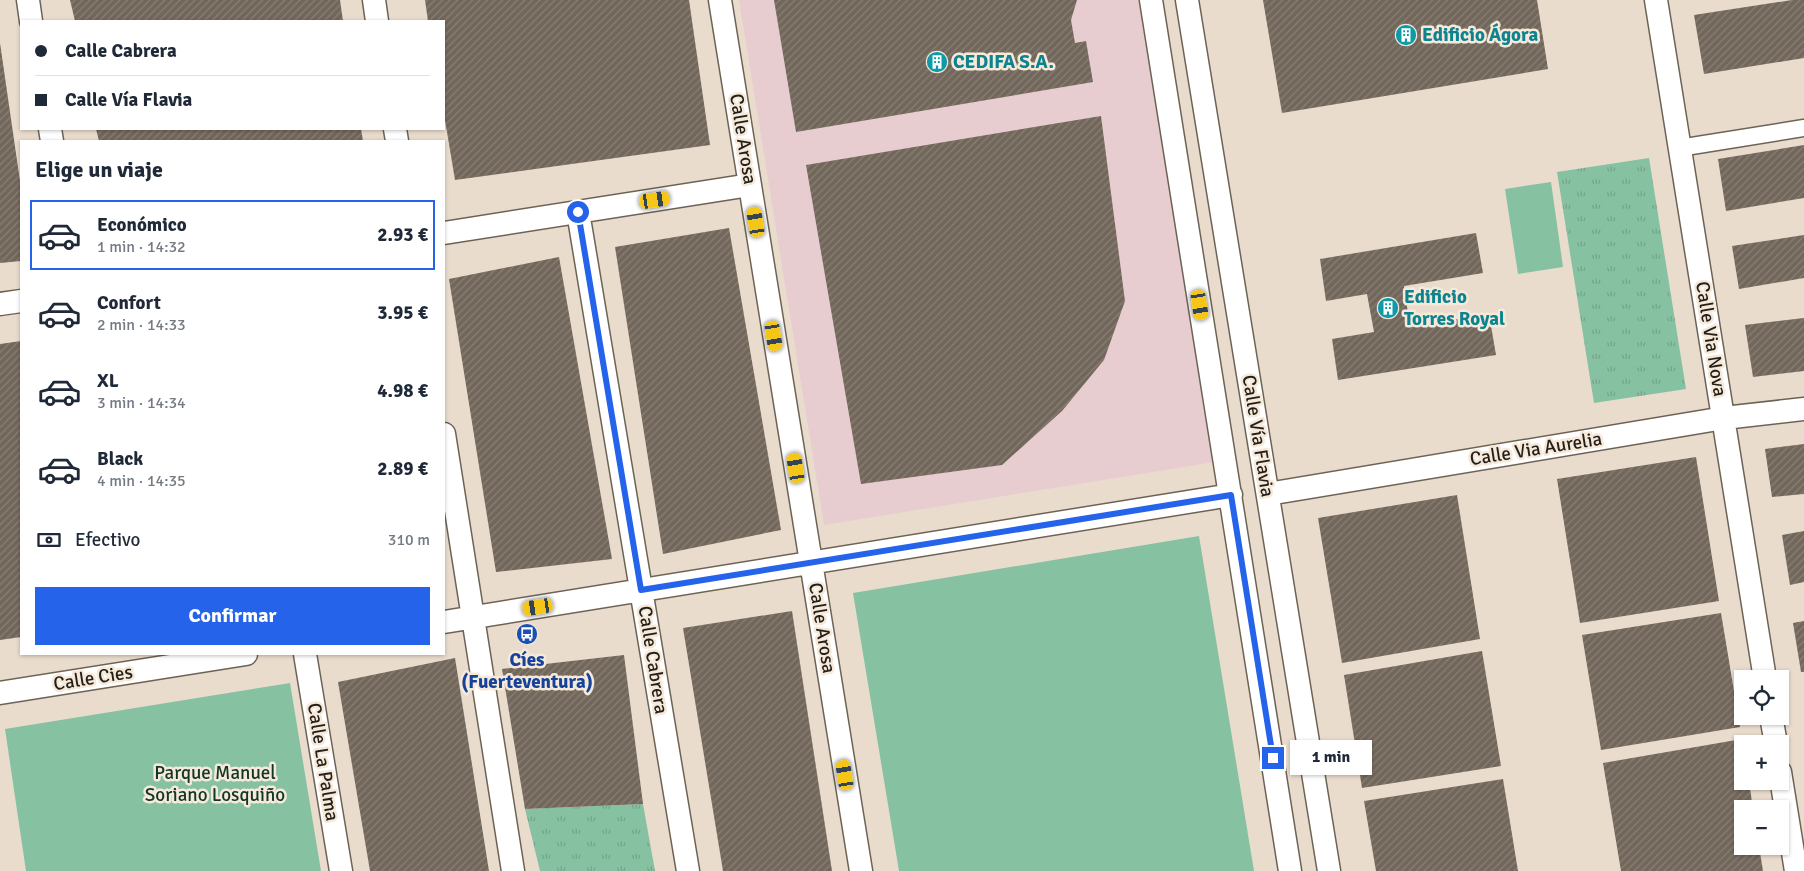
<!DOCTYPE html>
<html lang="es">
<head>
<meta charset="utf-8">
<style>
  body { margin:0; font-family:Signika,sans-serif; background:#f2f2f3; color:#1f2937; height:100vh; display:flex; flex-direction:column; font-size:19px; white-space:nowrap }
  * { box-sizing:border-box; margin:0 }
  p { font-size:16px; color:#747a83 }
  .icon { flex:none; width:28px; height:28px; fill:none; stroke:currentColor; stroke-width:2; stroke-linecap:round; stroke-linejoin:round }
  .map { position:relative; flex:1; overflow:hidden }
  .panel { position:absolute; left:20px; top:140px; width:425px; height:515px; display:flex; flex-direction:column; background:#fff; border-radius:0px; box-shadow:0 1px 4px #0004 }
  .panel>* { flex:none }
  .hud { position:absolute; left:20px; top:20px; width:425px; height:110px; border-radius:0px; box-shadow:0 1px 4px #0004; display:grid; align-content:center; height:110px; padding:0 15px; background:#fff }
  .buttons { position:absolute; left:1734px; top:670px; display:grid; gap:10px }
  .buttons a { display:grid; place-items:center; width:55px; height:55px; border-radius:0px; background:#fff; box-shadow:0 1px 4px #0004; font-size:25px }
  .end { position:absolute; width:22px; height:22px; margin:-11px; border:6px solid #2563eb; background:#fff; box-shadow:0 0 0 2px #fff }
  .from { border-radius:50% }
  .bubble { position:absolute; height:35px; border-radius:0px; background:#fff; box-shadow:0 1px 4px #0004; font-size:16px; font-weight:700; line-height:35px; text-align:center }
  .car { position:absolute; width:15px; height:30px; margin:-15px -8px; border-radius:6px; box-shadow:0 0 4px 1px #0007; background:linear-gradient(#f5c518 24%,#345 0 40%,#f5c518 0 76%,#345 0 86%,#f5c518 0) }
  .hud b { display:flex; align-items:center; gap:18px; height:48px; font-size:19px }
  .hud b+b { border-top:1px solid #e0e1e3 }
  .hud i { width:12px; height:12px; background:#1f2937 }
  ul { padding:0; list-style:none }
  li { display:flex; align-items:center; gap:15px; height:70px; margin:0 10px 8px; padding:0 5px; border:2px solid transparent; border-radius:0px }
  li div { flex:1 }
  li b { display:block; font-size:19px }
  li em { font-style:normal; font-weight:700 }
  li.current { border-color:#2563eb }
  li>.icon { width:45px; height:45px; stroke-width:1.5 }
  h2 { padding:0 15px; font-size:22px; line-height:60px }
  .pay { display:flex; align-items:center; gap:12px; height:55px; padding:0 15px; font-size:19px }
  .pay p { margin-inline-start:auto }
  .action { display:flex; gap:10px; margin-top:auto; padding:10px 15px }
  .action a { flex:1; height:58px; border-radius:0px; background:#2563eb; color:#fff; font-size:20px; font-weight:700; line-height:58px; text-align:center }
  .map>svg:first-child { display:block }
  .industrial { fill:#e8cdd0 }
  .grass { fill:url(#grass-tufts) }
  .park { fill:#86c1a2 }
  .building { fill:url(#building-hatch) }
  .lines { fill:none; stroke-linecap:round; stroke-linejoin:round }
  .pedestrian-casing { stroke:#6d6355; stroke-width:19 }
  .minor-casing { stroke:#6d6355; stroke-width:25 }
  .pedestrian { stroke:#fff; stroke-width:16 }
  .minor { stroke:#fff; stroke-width:22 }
  .route { stroke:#2563eb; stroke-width:6 }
  .labels { text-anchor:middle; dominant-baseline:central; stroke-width:5; stroke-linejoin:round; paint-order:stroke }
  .culture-label { font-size:19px; font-weight:bold; fill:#0d838f; stroke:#f6e9da; text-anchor:start }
  .street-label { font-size:19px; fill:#231f19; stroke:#f6e9da }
  .transit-label { font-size:19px; font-weight:bold; fill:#164399; stroke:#f6e9da }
  .park-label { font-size:19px; fill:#103725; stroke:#f6e9da }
</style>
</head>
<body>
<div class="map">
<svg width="1804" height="871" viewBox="0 0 1804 871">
  <defs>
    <pattern id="grass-tufts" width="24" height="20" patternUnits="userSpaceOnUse" patternTransform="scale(1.25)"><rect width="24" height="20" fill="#86c1a2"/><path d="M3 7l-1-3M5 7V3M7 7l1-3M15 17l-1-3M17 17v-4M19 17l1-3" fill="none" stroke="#73a58b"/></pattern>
    <pattern id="building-hatch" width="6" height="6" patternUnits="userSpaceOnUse" patternTransform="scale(1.25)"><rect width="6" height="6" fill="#72675a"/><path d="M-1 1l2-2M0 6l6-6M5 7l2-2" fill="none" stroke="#888077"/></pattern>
  </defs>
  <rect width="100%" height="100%" fill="#e9dccd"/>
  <path class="industrial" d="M739 0H1139L1215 462 824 525Z"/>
  <path class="grass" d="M1649 158 1686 389 1594 403 1557 172Z
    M643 804 655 871H540L525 809Z"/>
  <path class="park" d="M1551 182 1563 267 1518 274 1505 189Z
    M1199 536 1254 871H899L853 593Z
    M290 683 321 871H26L5 729Z"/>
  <path class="building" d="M70 0H340L343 21H75Z
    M425 0H689L710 145 455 180 444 114V21H428Z
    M774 0H1077L1071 20 1075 43 1086 41 1093 82 796 132Z
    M1263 0H1537L1548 69 1282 113Z
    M1792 0H1804V58L1704 74 1694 15Z
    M0 43 21 188V261L0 263Z
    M1101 116 1125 301 1104 360 1062 411 1002 465 861 484 806 165Z
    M96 129H361L363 141H99Z
    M1804 145V198L1726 211 1718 159Z
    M729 228 781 530 663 554 615 247Z
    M1476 233 1483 273 1404 286 1410 327 1489 314 1496 355 1338 380 1332 339 1374 332 1367 294 1326 301 1320 259Z
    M1804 235V278L1739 289 1732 246Z
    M559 257 612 559 496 572 449 279Z
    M1804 318V371L1753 377 1745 325Z
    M21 341V637L0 640V344Z
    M1804 444V494L1772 497 1765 449Z
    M1696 457 1719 601 1580 623 1557 479Z
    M1457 495 1480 639 1342 663 1318 518Z
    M1804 531V582L1790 585 1782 535Z
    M792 611 832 871H723L683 628Z
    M1721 613 1740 727 1601 750 1582 635Z
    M1804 621V672H1801L1793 623Z
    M1482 651 1501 766 1362 788 1344 675Z
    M624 655 643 804 525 809 502 669Z
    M455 658 489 871H370L338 682Z
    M1742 739V781H1749L1753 809H1742V846H1759L1763 871H1621L1603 763Z
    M1503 779 1518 871H1376L1364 801Z"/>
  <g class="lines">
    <g class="pedestrian-casing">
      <path id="pedestrian" d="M1679 148 1804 128"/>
    </g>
    <g class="minor-casing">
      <path id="minor" d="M28 0 31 21
        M374 0 377 21
        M720 0 861 871
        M1151 0 1290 871
        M1187 0 1329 871
        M1656 0 1765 679
        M50 129 52 141
        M395 129 397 141
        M578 212 688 871
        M444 233 750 185
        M0 304 21 301
        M444 434 513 871
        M1268 494 1724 418 1804 409
        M444 622 1231 495
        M305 654 341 871
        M0 693 246 654
        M1771 716 1776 744
        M1780 772 1796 871"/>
    </g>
    <use href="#pedestrian" class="pedestrian"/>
    <use href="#minor" class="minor"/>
  </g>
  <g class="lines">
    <path class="route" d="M578 212 641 590 1231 495 1273 758"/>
  </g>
  <defs>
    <g id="building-disc" transform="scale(1.125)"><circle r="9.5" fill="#0f9aa8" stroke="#f6e9da"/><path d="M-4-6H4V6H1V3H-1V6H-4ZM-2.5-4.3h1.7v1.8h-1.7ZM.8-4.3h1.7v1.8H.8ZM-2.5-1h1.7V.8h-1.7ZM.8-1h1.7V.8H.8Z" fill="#fff"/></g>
    <g id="bus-disc" transform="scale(1.125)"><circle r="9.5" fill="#1a4fb4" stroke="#f6e9da"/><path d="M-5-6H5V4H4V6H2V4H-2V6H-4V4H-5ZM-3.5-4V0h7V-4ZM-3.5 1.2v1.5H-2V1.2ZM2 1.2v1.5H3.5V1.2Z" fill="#fff"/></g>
  </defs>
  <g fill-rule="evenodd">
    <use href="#building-disc" x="1406" y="35"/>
    <use href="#building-disc" x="937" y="62"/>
    <use href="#building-disc" x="1388" y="308"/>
    <use href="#bus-disc" x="527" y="634"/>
  </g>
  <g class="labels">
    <g class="culture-label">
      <text x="1422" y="35">Edificio Ágora</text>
      <text x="953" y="62">CEDIFA S.A.</text>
      <text x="1404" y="297">Edificio<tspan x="1404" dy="22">Torres Royal</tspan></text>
    </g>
    <g class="street-label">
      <text transform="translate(743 139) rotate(81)">Calle Arosa</text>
      <text transform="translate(1711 339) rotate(81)">Calle Via Nova</text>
      <text transform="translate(1258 436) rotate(81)">Calle Vía Flavia</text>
      <text transform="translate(1536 449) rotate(-9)">Calle Via Aurelia</text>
      <text transform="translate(822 628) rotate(81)">Calle Arosa</text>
      <text transform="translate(653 660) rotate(81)">Calle Cabrera</text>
      <text transform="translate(93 678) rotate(-9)">Calle Cies</text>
      <text transform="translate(323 762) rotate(81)">Calle La Palma</text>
    </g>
    <g class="transit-label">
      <text x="527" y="660">Cíes<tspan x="527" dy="22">(Fuerteventura)</tspan></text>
    </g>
    <g class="park-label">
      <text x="215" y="773">Parque Manuel<tspan x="215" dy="22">Soriano Losquiño</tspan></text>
    </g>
  </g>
</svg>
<div class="buttons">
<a><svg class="icon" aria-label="locate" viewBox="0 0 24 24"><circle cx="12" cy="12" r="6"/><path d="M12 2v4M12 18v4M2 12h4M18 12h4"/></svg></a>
<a>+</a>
<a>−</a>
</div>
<i class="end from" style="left:578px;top:212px"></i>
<i class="end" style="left:1273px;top:758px"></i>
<div class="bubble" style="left:1290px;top:740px;width:82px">1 min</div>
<i class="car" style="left:655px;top:200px;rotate:81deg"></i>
<i class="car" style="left:756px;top:222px;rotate:351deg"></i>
<i class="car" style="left:1200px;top:305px;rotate:171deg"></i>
<i class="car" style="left:774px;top:336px;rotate:171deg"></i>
<i class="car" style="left:796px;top:468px;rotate:351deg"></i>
<i class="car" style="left:538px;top:607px;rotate:261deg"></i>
<i class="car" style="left:845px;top:775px;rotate:351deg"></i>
<div class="hud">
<b><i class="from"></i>Calle Cabrera</b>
<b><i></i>Calle Vía Flavia</b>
</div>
<section class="panel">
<h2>Elige un viaje</h2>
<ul>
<li class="current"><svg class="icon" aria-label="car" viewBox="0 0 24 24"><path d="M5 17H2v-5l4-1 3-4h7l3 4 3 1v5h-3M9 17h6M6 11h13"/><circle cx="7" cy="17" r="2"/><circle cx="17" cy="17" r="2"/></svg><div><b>Económico</b><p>1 min · 14:32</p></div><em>2.93 €</em></li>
<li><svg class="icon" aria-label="car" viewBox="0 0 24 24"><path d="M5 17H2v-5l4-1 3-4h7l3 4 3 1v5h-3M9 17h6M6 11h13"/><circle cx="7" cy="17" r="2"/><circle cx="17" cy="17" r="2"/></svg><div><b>Confort</b><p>2 min · 14:33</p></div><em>3.95 €</em></li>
<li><svg class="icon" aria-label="car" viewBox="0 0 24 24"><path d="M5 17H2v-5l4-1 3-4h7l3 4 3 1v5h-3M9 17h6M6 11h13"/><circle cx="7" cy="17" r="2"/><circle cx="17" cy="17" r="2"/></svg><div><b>XL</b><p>3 min · 14:34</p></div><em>4.98 €</em></li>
<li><svg class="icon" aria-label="car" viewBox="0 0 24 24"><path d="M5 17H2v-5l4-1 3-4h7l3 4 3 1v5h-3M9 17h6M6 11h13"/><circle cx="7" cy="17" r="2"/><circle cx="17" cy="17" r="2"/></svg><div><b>Black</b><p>4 min · 14:35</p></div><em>2.89 €</em></li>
</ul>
<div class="pay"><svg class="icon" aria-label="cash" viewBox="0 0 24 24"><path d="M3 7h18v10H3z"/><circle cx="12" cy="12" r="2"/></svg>Efectivo<p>310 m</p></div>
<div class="action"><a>Confirmar</a></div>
</section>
</div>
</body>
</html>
